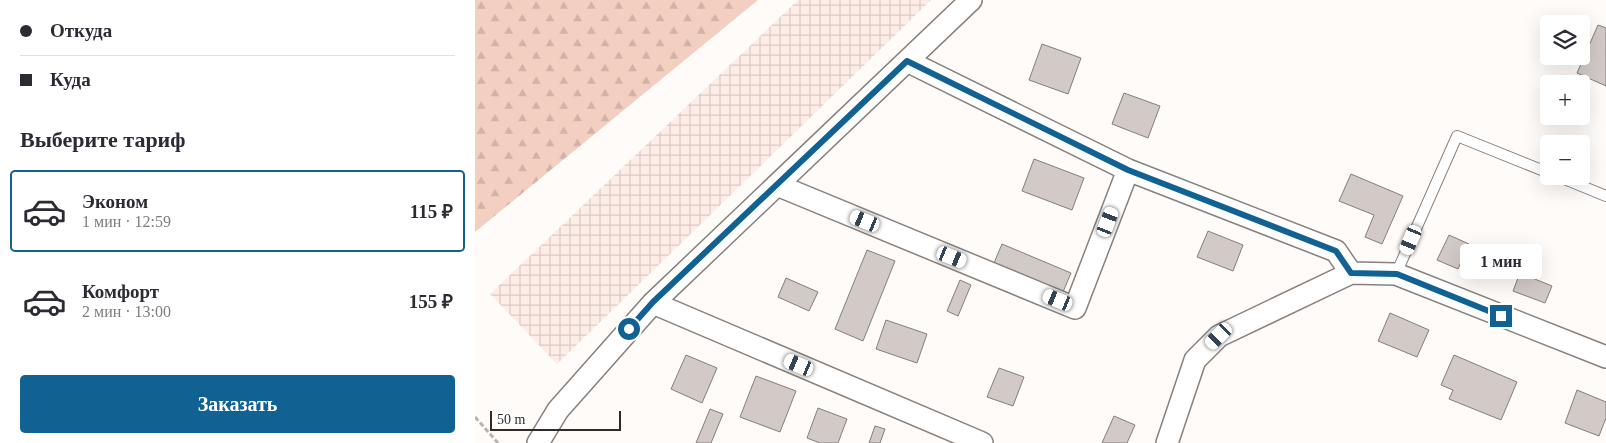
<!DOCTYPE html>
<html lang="ru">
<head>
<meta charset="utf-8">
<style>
  body { margin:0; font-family:Georgia,serif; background:#f2f2f3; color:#2b2b33; height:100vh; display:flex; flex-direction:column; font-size:19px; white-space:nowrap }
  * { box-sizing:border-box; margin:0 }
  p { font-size:16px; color:#7c7c81 }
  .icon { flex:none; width:28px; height:28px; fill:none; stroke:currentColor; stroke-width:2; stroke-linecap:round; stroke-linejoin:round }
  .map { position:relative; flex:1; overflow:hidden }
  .details { display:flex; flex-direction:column; background:#fff; width:475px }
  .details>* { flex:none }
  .guide { display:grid; align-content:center; height:110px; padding:0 20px; background:#fff }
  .buttons { position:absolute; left:1065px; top:15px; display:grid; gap:10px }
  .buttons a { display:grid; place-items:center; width:50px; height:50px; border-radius:5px; background:#fff; box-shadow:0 5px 20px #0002; font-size:25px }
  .scale { position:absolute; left:15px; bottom:12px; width:131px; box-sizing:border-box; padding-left:5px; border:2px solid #2f2b2a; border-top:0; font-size:14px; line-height:18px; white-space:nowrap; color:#2f2b2a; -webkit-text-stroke:4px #fff; paint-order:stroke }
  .end { position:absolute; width:22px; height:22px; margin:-11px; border:6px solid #116193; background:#fff; box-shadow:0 0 0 2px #fff }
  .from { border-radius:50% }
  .bubble { position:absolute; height:35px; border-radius:5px; background:#fff; box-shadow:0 5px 20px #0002; font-size:16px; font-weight:700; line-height:35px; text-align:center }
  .car { position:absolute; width:15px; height:30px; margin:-15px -8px; border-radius:6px; box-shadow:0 0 4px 1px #0007; background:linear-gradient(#fff 24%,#345 0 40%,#fff 0 76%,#345 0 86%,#fff 0) }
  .guide b { display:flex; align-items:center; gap:18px; height:48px; font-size:19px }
  .guide b+b { border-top:1px solid #e1e1e2 }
  .guide i { width:12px; height:12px; background:#2b2b33 }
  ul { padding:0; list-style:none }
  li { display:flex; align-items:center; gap:15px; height:82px; margin:0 10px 8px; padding:0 10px; border:2px solid transparent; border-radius:5px }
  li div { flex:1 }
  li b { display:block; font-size:19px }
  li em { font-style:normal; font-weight:700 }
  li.selected { border-color:#116193 }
  li>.icon { width:45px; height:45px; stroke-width:1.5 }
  h2 { padding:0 20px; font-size:22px; line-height:60px }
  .action { display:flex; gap:10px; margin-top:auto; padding:10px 20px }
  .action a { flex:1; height:58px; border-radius:5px; background:#116193; color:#fff; font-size:20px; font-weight:700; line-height:58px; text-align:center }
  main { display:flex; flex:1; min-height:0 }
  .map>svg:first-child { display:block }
  .industrial { fill:url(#industrial-grid) }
  .forest { fill:url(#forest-firs) }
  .building { fill:#d2cac7; stroke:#857d7a }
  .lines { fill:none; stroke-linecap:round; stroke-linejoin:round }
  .service-casing { stroke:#88807d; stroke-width:12 }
  .minor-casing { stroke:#88807d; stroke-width:24 }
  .path { stroke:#b9b5b4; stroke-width:3; stroke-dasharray:5 2.5; stroke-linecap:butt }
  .service { stroke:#fff; stroke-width:10 }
  .minor { stroke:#fff; stroke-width:21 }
  .route { stroke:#116193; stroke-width:6 }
</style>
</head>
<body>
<main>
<section class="details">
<div class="guide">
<b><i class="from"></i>Откуда</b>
<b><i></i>Куда</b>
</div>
<h2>Выберите тариф</h2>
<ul>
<li class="selected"><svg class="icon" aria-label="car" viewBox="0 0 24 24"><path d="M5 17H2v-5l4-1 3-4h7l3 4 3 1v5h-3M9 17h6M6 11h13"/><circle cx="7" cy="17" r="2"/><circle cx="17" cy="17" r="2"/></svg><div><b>Эконом</b><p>1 мин · 12:59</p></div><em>115 ₽</em></li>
<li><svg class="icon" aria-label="car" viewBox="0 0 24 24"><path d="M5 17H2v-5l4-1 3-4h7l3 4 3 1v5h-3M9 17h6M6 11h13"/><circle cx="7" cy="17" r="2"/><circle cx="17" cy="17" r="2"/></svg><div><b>Комфорт</b><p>2 мин · 13:00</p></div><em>155 ₽</em></li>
</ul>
<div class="action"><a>Заказать</a></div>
</section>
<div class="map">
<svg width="1131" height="443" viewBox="0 0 1131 443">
  <defs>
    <pattern id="industrial-grid" width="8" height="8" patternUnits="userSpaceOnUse" patternTransform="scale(1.25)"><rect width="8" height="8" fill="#feede7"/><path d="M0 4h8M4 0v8" fill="none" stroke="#dacbc6"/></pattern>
    <pattern id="forest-firs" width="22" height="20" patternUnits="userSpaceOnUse" patternTransform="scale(1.25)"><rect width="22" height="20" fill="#f3cfc1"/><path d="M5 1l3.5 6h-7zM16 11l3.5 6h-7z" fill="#d1b2a6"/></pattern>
  </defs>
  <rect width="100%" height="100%" fill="#fefbf9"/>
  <path class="industrial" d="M323 0H456L82 364 15 294Z"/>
  <path class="forest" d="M0 0H283L0 232Z"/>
  <path class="building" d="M1123 25 1131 28V86L1102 73Z
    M567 44 606 58 593 94 554 80Z
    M649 93 685 106 673 138 637 124Z
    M559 159 609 178 597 210 547 191Z
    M876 174 928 196 907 244 890 237 899 215 864 201Z
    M733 231 768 245 758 271 722 257Z
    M974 235 994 244 983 269 962 260Z
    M527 244 596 273 588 292 519 263Z
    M392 250 420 261 388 341 360 329Z
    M1045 273 1077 286 1070 303 1038 291Z
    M311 278 343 292 334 311 303 297Z
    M485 280 496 285 483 316 472 311Z
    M915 313 954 330 942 357 903 341Z
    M411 320 452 334 442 363 401 349Z
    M211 355 242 368 227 403 196 389Z
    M979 355 1042 382 1026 420 974 399 978 390 966 385Z
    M524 368 549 377 538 406 512 397Z
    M281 376 321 391 305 432 265 417Z
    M1102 390 1131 402V418L1124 436 1090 423Z
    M343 408 372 419 363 443H345L332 438Z
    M235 409 248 414 236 443H221Z
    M639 416 660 425 652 443H627Z
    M400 426 410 429 405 443H394Z"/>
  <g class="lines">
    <g class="service-casing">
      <path id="service" d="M1082 176 1131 196
        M921 274 982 136 1074 173"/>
    </g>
    <g class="minor-casing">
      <path id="minor" d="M432 61 653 170 861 251 876 273
        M302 185 600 308 653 170
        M178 303 507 443
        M63 443 83 410 178 303 496 0
        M692 443 720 360 744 336 876 273 921 274 1131 357"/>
    </g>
    <path class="path" d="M0 417 23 443"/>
    <use href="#service" class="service"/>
    <use href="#minor" class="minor"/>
  </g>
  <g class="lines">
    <path class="route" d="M154 329 178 302 432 61 653 170 861 251 876 273 922 274 1026 316"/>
  </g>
</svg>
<div class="buttons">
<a><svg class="icon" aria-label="layers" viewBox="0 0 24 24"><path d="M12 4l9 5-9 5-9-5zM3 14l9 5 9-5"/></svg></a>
<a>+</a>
<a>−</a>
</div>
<div class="scale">50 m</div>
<i class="end from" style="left:154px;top:329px"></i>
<i class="end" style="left:1026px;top:316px"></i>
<div class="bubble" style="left:985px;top:244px;width:82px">1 мин</div>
<i class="car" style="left:390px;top:221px;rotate:292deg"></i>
<i class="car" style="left:633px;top:222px;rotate:21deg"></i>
<i class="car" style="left:936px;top:240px;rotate:203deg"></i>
<i class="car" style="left:477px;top:257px;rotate:112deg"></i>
<i class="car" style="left:583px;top:300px;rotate:292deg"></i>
<i class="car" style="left:744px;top:336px;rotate:225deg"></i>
<i class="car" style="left:324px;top:365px;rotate:293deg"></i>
</div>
</main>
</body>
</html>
